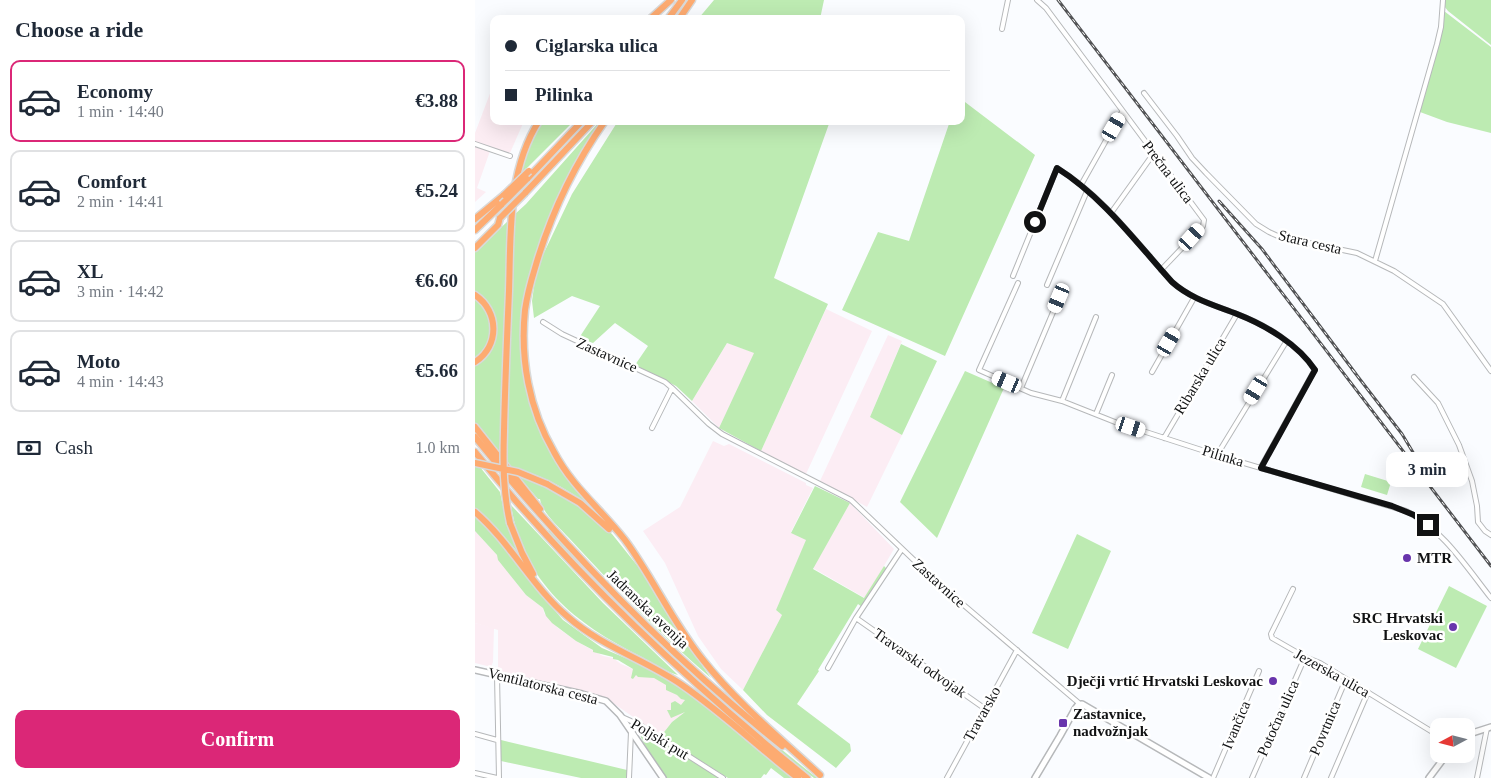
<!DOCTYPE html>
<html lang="en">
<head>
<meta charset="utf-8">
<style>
  body { margin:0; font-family:Georgia,serif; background:#f6f6f7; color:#1f2937; height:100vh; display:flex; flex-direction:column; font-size:19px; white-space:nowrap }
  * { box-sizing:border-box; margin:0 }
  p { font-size:16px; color:#747a83 }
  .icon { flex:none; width:28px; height:28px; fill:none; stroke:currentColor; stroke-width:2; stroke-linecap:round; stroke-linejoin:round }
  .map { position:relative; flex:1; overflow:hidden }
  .side { display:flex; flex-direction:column; background:#fff; width:475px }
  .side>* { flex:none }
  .hud { position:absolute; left:15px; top:15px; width:475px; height:110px; border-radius:10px; box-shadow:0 5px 20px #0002; display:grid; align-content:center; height:110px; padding:0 15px; background:#fff }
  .needle { width:32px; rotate:263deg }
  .buttons { position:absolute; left:955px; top:718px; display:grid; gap:10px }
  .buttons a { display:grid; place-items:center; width:45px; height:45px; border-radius:10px; background:#fff; box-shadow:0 5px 20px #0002; font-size:25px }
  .end { position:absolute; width:22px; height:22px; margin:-11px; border:6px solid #111213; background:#fff; box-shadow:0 0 0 2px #fff }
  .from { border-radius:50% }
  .bubble { position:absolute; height:35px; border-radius:10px; background:#fff; box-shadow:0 5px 20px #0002; font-size:16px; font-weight:700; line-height:35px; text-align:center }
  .car { position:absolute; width:15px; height:30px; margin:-15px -8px; border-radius:6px; box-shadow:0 0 4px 1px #0007; background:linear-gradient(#fff 24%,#345 0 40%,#fff 0 76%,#345 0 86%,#fff 0) }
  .hud b { display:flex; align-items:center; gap:18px; height:48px; font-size:19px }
  .hud b+b { border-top:1px solid #e0e1e3 }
  .hud i { width:12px; height:12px; background:#1f2937 }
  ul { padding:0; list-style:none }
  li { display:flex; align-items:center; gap:15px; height:82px; margin:0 10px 8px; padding:0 5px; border:2px solid #e0e1e3; border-radius:10px }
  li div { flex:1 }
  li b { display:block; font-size:19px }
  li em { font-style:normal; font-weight:700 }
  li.active { border-color:#db2777 }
  li>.icon { width:45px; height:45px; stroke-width:1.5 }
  h2 { padding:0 15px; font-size:22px; line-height:60px }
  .pay { display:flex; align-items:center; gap:12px; height:55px; padding:0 15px; font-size:19px }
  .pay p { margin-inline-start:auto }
  .button { display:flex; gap:10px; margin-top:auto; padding:10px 15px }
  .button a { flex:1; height:58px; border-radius:10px; background:#db2777; color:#fff; font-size:20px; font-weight:700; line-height:58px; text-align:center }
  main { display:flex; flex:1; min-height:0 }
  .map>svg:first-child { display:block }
  .commercial { fill:#fcedf4 }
  .industrial { fill:#fcedf3 }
  .green { fill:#bdebb2 }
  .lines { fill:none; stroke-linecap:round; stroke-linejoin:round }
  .minor-casing { stroke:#b6b8ba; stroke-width:6 }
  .secondary-casing { stroke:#b6b8ba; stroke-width:8 }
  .motorway-casing { stroke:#d9d9d9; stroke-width:9 }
  .minor { stroke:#fff; stroke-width:4 }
  .secondary { stroke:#fff; stroke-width:5 }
  .motorway { stroke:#fdab71; stroke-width:6 }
  .rail-casing { stroke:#525355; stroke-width:3 }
  .rail { stroke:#fff; stroke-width:1; stroke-dasharray:4; stroke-linecap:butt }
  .motorway-bridge-casing { stroke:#d9d9d9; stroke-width:9; stroke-linecap:butt }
  .motorway-bridge { stroke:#fdab71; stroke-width:6 }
  .route { stroke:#111213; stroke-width:6 }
  .poi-dot { fill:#6835ac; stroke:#fff; stroke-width:2 }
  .labels { text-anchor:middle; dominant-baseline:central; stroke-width:5; stroke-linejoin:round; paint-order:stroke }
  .street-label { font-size:15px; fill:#111213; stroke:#fff }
  .poi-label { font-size:15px; font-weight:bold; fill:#111213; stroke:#fff; text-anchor:start }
</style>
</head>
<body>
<main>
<section class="side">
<h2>Choose a ride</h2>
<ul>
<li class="active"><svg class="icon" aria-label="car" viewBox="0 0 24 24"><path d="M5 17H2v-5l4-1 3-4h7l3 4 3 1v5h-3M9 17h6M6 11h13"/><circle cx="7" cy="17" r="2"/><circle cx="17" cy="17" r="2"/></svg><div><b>Economy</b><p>1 min · 14:40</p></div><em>€3.88</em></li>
<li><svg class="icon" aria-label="car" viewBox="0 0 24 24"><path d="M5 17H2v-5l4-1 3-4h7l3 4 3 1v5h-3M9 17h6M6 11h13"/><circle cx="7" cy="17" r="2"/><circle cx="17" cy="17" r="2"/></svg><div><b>Comfort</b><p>2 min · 14:41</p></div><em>€5.24</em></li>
<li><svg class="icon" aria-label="car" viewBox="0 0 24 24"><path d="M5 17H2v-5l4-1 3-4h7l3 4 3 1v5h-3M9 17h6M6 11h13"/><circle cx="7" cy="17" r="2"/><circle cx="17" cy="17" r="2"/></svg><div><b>XL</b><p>3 min · 14:42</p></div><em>€6.60</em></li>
<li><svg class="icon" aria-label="car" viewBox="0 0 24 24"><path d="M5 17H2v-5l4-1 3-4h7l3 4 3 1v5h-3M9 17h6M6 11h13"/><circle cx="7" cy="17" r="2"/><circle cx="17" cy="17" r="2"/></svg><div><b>Moto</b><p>4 min · 14:43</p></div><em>€5.66</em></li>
</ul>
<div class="pay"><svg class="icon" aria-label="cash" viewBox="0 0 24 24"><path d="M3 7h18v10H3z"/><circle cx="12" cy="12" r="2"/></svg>Cash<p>1.0 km</p></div>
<div class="button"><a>Confirm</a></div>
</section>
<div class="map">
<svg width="1016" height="778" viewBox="0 0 1016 778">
  <rect width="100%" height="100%" fill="#fafcff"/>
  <path class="commercial" d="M351 309 397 331 331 474 286 451Z
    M413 335 427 341 395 417 427 435 392 507 345 481Z
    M252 343 280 353 244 428 217 401Z
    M238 441 249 446 254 444 331 483V485L338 488 316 532 332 539 301 610 307 615 268 690 246 669 223 636 190 563 168 531 205 507Z
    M375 503 419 549 390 598 338 568Z
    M0 623 19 628 18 662 16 667 0 663Z"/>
  <path class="industrial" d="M19 83V121H49L35 153 0 142V133Z
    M0 146 15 151 2 188 11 192 0 202Z
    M0 531 22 555 39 580 51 595 68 608 69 613 83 628 101 641 128 656 138 658 146 664 184 680 209 696 215 708 197 722 186 736 132 699 23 672V630L0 623Z"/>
  <path class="green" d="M239 0H349L345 19H223Z
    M969 0H1016V45L973 11 969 6Z
    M969 11 1016 47V133L972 122 945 112 964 45Z
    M486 99 560 155 470 356 367 310 403 232 434 241 475 121H486Z
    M67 121H99L45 175 55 146Z
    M125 121H128L82 202 48 312 55 403C63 430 76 456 93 480 100 489 111 497 115 507 93 488 62 473 33 466L32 429 39 215 51 204Z
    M143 121H355L299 278 353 304 286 451 244 428 279 353 252 343 217 401 201 386 160 365 173 346 140 323 118 343 104 338 125 306 97 296 59 318 57 301 60 280 66 259 97 194Z
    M34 220 26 429 24 454 0 425V364C5 359 13 353 17 347 29 328 18 302 0 291V252Z
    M0 297C13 310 22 330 11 348 9 352 3 356 0 359Z
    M426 344 462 361 427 435 395 417Z
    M490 371 529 388 462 538 425 502Z
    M0 467H5L25 492 32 526 45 555 21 527 0 508Z
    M890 474 916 482 912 495 886 487Z
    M44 477 74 488 96 501 125 523 137 534 165 569 200 627 236 678C186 635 139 587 94 538 85 528 67 513 65 499H63Z
    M340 486 375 503 338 569 389 598 409 566 412 569 387 607 383 604 343 670 344 671 322 704 375 744 376 751 361 768 292 715 268 690 307 615 301 610 331 540 316 533Z
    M36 505 128 603 203 675C193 673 175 661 165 656 99 623 48 582 36 505Z
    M0 517 28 545 62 590 88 620 127 648 176 669 223 700 318 778H309L296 768 291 775 289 774 286 778H253L186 736 197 722 210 712 196 718 192 710H196V703L200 701 206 705 210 700 206 699 202 695 191 690V685L179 678 163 677 161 675 158 679 156 678 158 669 143 660 138 659V657L118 652V650L101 641 77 623 71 616 68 608 51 595 23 560 22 555 0 531Z
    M75 529C156 621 246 702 342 778H339C243 704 154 621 73 531Z
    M602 534 636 551 593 649 557 633Z
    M974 586 1012 606 981 668 943 649Z
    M162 727 244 778H191L168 742Z
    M26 740 152 770V778H106L26 761Z"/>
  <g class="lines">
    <g class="minor-casing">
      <path id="minor" d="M562 0 571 8 729 220 728 226 686 270
        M527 29 533 0
        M669 93 702 136 717 158 731 173 781 224 794 232 805 237 882 253 919 271 968 304 1016 371
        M0 144 35 156
        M606 185 647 112
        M636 213 679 153
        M900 261 962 44 966 27 968 0
        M538 276 582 168C628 196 661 242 697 282 716 299 739 305 762 314 791 325 823 344 840 370L838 373 786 467
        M543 283 504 370 556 393 587 401 640 422 742 455 931 511C966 527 993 569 1016 598
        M572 285 612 191
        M68 322 87 334 190 382 197 388 177 428
        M677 372 719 298
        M939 377 963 403 984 445 997 481 1002 506 1003 522 1010 531 1016 535
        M197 388 234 424 247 434 376 500 464 584 605 704
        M546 388 584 298
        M587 401 621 317
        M621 414 637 375
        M689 438 762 314
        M742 455 811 342
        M818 589 796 634 797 638 830 657 845 663 964 736
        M381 618 509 708
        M353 668 381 618 427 549
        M22 675 24 778
        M147 717 165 725 248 778
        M0 734 22 740
        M0 773 22 778
        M154 778 156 732
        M472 778 542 650
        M738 778 784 671
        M777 778 830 657
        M829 778 871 679
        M856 778 893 692
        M1002 778 1012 728"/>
    </g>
    <g class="secondary-casing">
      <path id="secondary" d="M0 670 107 694 131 701 145 715 188 778
        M991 735 1016 727
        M560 778 585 736 600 709 603 705 607 704 734 778
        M954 778 972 754"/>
    </g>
    <g class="motorway-casing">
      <path id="motorway" d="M175 19 196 0
        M193 19 207 0
        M204 19 217 0
        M130 121C99 165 75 216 60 268 56 281 52 296 50 310 45 359 54 409 79 452 98 488 126 509 150 540 178 578 198 623 228 660 262 703 305 738 345 775
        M52 179 107 121
        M50 193 118 121
        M0 219 29 195
        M0 230 27 204
        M0 248 23 225 25 218
        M0 295C24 311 25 346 0 362
        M0 427 65 509
        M29 431C30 384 32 338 34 291 36 234 32 171 64 121
        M0 437C91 550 194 655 307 746
        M0 452C98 574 211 680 332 778
        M72 484 105 503 134 529
        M0 512C36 543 57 587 93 617 127 647 171 660 207 685 248 713 284 748 323 778
        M35 523 47 553 58 574"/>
    </g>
    <use href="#minor" class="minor"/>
    <use href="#secondary" class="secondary"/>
    <use href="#motorway" class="motorway"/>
    <g class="rail-casing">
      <path id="rail" d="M583 0 1016 566
        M744 201 787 249 881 374
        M877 369 927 434 945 464"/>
    </g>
    <use href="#rail" class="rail"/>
    <g class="motorway-bridge-casing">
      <path id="motorway-bridge" d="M29 195 54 171
        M27 204 52 179
        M25 218 50 193
        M29 431C28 463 28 492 35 523
        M0 463 43 472 72 484"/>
    </g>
    <use href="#motorway-bridge" class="motorway-bridge"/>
  </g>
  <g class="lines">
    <path class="route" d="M560 222 582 168C628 197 661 242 697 282 716 299 739 305 762 314 790 325 823 344 840 370L786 468 917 506 939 515 953 525"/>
  </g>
  <g class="poi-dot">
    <circle cx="932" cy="558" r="5"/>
    <circle cx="978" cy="627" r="5"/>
    <circle cx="798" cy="681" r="5"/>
    <rect x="583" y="718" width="10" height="10" rx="2.5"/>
  </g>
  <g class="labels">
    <g class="street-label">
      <text transform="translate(693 172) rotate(53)">Prečna ulica</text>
      <text transform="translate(835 242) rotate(13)">Stara cesta</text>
      <text transform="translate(132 355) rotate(24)">Zastavnice</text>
      <text transform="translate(725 376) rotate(-59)">Ribarska ulica</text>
      <text transform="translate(748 456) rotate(17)">Pilinka</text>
      <text transform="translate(464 583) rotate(42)">Zastavnice</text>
      <text transform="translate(173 609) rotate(44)">Jadranska avenija</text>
      <text transform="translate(445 663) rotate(35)">Travarski odvojak</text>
      <text transform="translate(857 673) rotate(29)">Jezerska ulica</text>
      <text transform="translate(68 686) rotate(14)">Ventilatorska cesta</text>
      <text transform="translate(507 714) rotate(-61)">Travarsko</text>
      <text transform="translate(803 718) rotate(-66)">Potočna ulica</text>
      <text transform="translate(761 725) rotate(-67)">Ivančica</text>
      <text transform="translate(850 728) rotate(-67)">Povrtnica</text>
      <text transform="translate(185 739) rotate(31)">Poljski put</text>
    </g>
    <g class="poi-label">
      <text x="942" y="558">MTR</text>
      <text x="968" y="618" text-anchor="end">SRC Hrvatski<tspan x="968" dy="17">Leskovac</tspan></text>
      <text x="788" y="681" text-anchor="end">Dječji vrtić Hrvatski Leskovac</text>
      <text x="598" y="714">Zastavnice,<tspan x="598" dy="17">nadvožnjak</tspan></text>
    </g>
  </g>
</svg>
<div class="buttons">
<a><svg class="needle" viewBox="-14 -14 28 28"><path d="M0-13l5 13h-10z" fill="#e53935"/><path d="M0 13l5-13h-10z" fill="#747a83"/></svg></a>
</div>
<i class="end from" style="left:560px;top:222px"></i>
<i class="end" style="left:953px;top:525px"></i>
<div class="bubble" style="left:911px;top:452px;width:82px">3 min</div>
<i class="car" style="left:639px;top:127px;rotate:30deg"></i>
<i class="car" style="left:717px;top:237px;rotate:42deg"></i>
<i class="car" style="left:584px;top:298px;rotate:203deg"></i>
<i class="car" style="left:694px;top:342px;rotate:30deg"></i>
<i class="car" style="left:532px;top:382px;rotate:293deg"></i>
<i class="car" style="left:781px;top:390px;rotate:211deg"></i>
<i class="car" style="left:656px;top:427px;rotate:108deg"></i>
<div class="hud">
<b><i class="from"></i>Ciglarska ulica</b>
<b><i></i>Pilinka</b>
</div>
</div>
</main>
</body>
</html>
